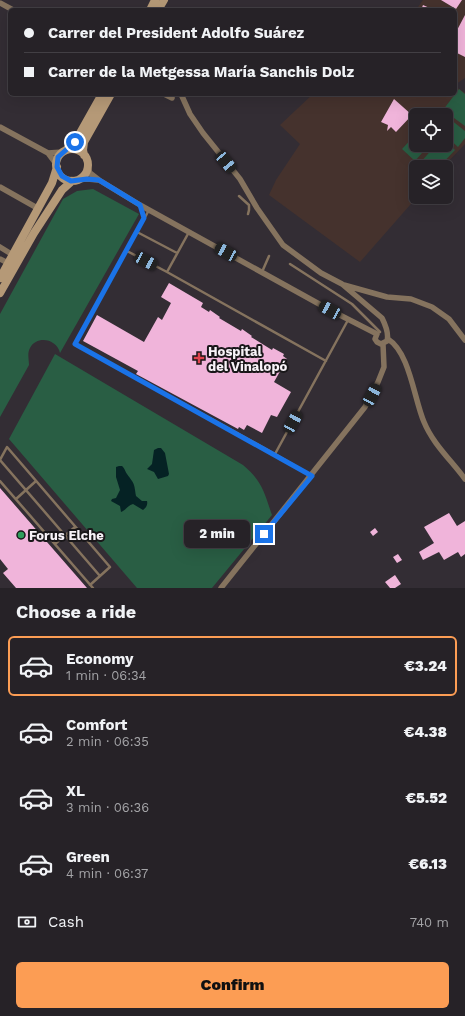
<!DOCTYPE html>
<html lang="en">
<head>
<meta charset="utf-8">
<style>
  body { margin:0; font-family:"Work Sans",sans-serif; background:#2e2a2f; color:#f1f3f6; height:100vh; display:flex; flex-direction:column; font-size:15px; white-space:nowrap }
  * { box-sizing:border-box; margin:0 }
  p { font-size:13px; color:#a4a4a7 }
  .icon { flex:none; width:22px; height:22px; fill:none; stroke:currentColor; stroke-width:2; stroke-linecap:round; stroke-linejoin:round }
  .map { position:relative; height:588px; overflow:hidden }
  .side { display:flex; flex-direction:column; background:#262227; flex:1 }
  .side>* { flex:none }
  .top-card { position:absolute; left:8px; top:8px; width:449px; height:88px; border-radius:6px; box-shadow:0 4px 16px #0002,0 0 0 1px #423f44; display:grid; align-content:center; height:88px; padding:0 16px; background:#262227 }
  .controls { position:absolute; left:409px; top:108px; display:grid; gap:8px }
  .controls a { display:grid; place-items:center; width:44px; height:44px; border-radius:6px; background:#262227; box-shadow:0 4px 16px #0002,0 0 0 1px #423f44; font-size:20px }
  .end { position:absolute; width:18px; height:18px; margin:-9px; border:5px solid #1a73e8; background:#fff; box-shadow:0 0 0 2px #fff }
  .from { border-radius:50% }
  .bubble { position:absolute; height:28px; border-radius:6px; background:#262227; box-shadow:0 4px 16px #0002,0 0 0 1px #423f44; font-size:13px; font-weight:800; line-height:28px; text-align:center }
  .car { position:absolute; width:12px; height:24px; margin:-12px -6px; border-radius:5px; box-shadow:0 0 3px 1px #0007; background:linear-gradient(#222 24%,#8ab4d8 0 40%,#222 0 76%,#8ab4d8 0 86%,#222 0) }
  .top-card b { display:flex; align-items:center; gap:14px; height:38px; font-size:15px }
  .top-card b+b { border-top:1px solid #423f44 }
  .top-card i { width:10px; height:10px; background:#f1f3f6 }
  ul { padding:0; list-style:none }
  li { display:flex; align-items:center; gap:12px; height:60px; margin:0 8px 6px; padding:0 8px; border:2px solid transparent; border-radius:6px }
  li div { flex:1 }
  li b { display:block; font-size:15px }
  li em { font-style:normal; font-weight:800 }
  li.on { border-color:#fc9d54 }
  li>.icon { width:36px; height:36px; stroke-width:1.5 }
  h2 { padding:0 16px; font-size:18px; line-height:48px }
  .pay { display:flex; align-items:center; gap:10px; height:44px; padding:0 16px; font-size:15px }
  .pay p { margin-inline-start:auto }
  .primary-button { display:flex; gap:8px; margin-top:auto; padding:8px 16px }
  .primary-button a { flex:1; height:46px; border-radius:6px; background:#fc9d54; color:#111; font-size:16px; font-weight:800; line-height:46px; text-align:center }
  .map>svg:first-child { display:block }
  .education { fill:#45322d; fill-rule:evenodd }
  .green { fill:#295e44 }
  .water { fill:#052224 }
  .building { fill:#f0b4da }
  .lines { fill:none; stroke-linecap:round; stroke-linejoin:round }
  .lane { stroke:#85735e; stroke-width:2.5 }
  .street { stroke:#85735e; stroke-width:5.5 }
  .secondary { stroke:#b59977; stroke-width:8 }
  .route { stroke:#1a73e8; stroke-width:5 }
  .health-dot { fill:#e0444e; stroke:#191719; stroke-width:1.5 }
  .leisure-dot { fill:#2e9e5b; stroke:#191719; stroke-width:1.5 }
  .labels { text-anchor:middle; dominant-baseline:central; stroke-width:4; stroke-linejoin:round; paint-order:stroke }
  .poi-label { font-size:13px; font-weight:bold; fill:#f8f3f8; stroke:#191719; text-anchor:start }
</style>
</head>
<body>
<div class="map">
<svg width="465" height="588" viewBox="0 0 465 588">
  <rect width="100%" height="100%" fill="#332d34"/>
  <path class="education" d="M423 0H465V78L456 84H455V10H416Z
    M455 86 465 93V144L443 167H416L417 197 360 262 269 195 276 180 300 144 280 125 313 94H455ZM416 115H446V145H416Z"/>
  <path class="green" d="M459 89 465 94V126L443 110Z
    M446 116 465 131V138L458 147 446 136Z
    M416 134V145H429L415 161 402 149Z
    M446 141 455 150 439 167H422L419 164 436 145H446Z
    M93 189 139 214 60 353C57 339 37 335 30 348 27 353 29 360 29 365L0 417V314L63 199 77 191Z
    M55 354 243 465C262 481 264 492 272 515L212 588H137L9 439Z"/>
  <path class="water" d="M158 448H161L165 453 169 474 168 476 158 479 154 472 147 469 152 464 154 450Z
    M119 466H122C125 469 125 471 127 474 135 485 134 483 136 496L142 501H147C148 505 146 508 143 510L133 504C128 505 126 510 121 512L120 506 111 501 112 499 116 498 120 490 116 477V467Z"/>
  <path class="building" d="M441 0H462L456 9Z
    M423 5 434 10H421Z
    M465 15V57L455 52V34Z
    M394 99 412 115 396 132 391 127 387 131 388 125 381 122Z
    M169 283 203 303 201 307 209 312 210 310 220 317 219 318 241 331 242 329 252 336 251 337 272 350 273 348 284 354 283 356 287 359 274 382 291 392 277 417 271 415 262 433 247 425 244 430 239 427 238 429 136 374 138 371 83 341 97 315 144 342 158 317 162 320 171 303 161 297Z
    M0 488 20 511 87 588H16L3 573 8 569 0 559Z
    M449 513 457 526 465 521V554L461 557 458 552 444 560 439 552 423 560 419 552 434 543 424 527Z
    M375 528 378 532 373 536 370 532Z
    M398 554 402 560 397 563 393 557Z
    M395 575 401 584 395 588H390L385 582Z"/>
  <g class="lines">
    <path class="lane" d="M239 196 249 205V210L248 214
      M141 207 144 218
      M149 210 75 344 275 454
      M137 232 177 253
      M127 251 167 272 326 361
      M290 264 352 304 380 332
      M167 272 189 232
      M262 272 269 256
      M0 460 7 447 110 567 90 585
      M0 460 100 576
      M311 475 275 454 348 320
      M0 481 93 588
      M16 499 36 481
      M55 544 75 527"/>
    <path class="street" d="M0 3 13 10
      M164 94 172 98
      M181 94 190 114 203 133 240 179 257 208 283 245 321 273 342 284 382 318C385 324 389 334 387 341L381 344 377 342 375 339 377 334
      M0 127 48 153 57 165
      M48 153 63 152
      M88 168 90 173 99 180 140 205 330 310 377 334
      M77 180 87 179 98 180
      M0 187 39 209
      M0 247 13 255
      M0 259 8 263
      M344 285 387 297 411 299 432 307 449 319 465 340
      M388 339C410 353 414 399 424 422 433 444 451 460 465 479
      M221 588 365 407 378 382 384 367 383 344"/>
    <path class="secondary" d="M150 10 155 0
      M158 10 164 0
      M56 165a16 16 0 1 1 32 0a16 16 0 1 1-32 0Z
      M66 150 75 142 102 94
      M84 155 83 150 84 142 111 94
      M0 278 52 183 57 167
      M0 293 34 233 62 190 72 181"/>
  </g>
  <g class="lines">
    <path class="route" d="M75 142 58 157 57 167 62 176 71 181 87 179 99 180 140 205 144 218 75 344 312 476 264 534"/>
  </g>
  <path class="health-dot" d="M197 352h4v4h4v4h-4v4h-4v-4h-4v-4h4z"/>
  <circle class="leisure-dot" cx="21" cy="535" r="4"/>
  <g class="labels">
    <g class="poi-label">
      <text x="208" y="351">Hospital<tspan x="208" dy="15">del Vinalopó</tspan></text>
      <text x="29" y="535">Forus Elche</text>
    </g>
  </g>
</svg>
<div class="controls">
<a><svg class="icon" aria-label="locate" viewBox="0 0 24 24"><circle cx="12" cy="12" r="6"/><path d="M12 2v4M12 18v4M2 12h4M18 12h4"/></svg></a>
<a><svg class="icon" aria-label="layers" viewBox="0 0 24 24"><path d="M12 4l9 5-9 5-9-5zM3 14l9 5 9-5"/></svg></a>
</div>
<i class="end from" style="left:75px;top:142px"></i>
<i class="end" style="left:264px;top:534px"></i>
<div class="bubble" style="left:184px;top:520px;width:66px">2 min</div>
<i class="car" style="left:226px;top:162px;rotate:140deg"></i>
<i class="car" style="left:226px;top:252px;rotate:299deg"></i>
<i class="car" style="left:146px;top:261px;rotate:118deg"></i>
<i class="car" style="left:330px;top:310px;rotate:299deg"></i>
<i class="car" style="left:372px;top:395px;rotate:28deg"></i>
<i class="car" style="left:293px;top:422px;rotate:29deg"></i>
<div class="top-card">
<b><i class="from"></i>Carrer del President Adolfo Suárez</b>
<b><i></i>Carrer de la Metgessa María Sanchis Dolz</b>
</div>
</div>
<section class="side">
<h2>Choose a ride</h2>
<ul>
<li class="on"><svg class="icon" aria-label="car" viewBox="0 0 24 24"><path d="M5 17H2v-5l4-1 3-4h7l3 4 3 1v5h-3M9 17h6M6 11h13"/><circle cx="7" cy="17" r="2"/><circle cx="17" cy="17" r="2"/></svg><div><b>Economy</b><p>1 min · 06:34</p></div><em>€3.24</em></li>
<li><svg class="icon" aria-label="car" viewBox="0 0 24 24"><path d="M5 17H2v-5l4-1 3-4h7l3 4 3 1v5h-3M9 17h6M6 11h13"/><circle cx="7" cy="17" r="2"/><circle cx="17" cy="17" r="2"/></svg><div><b>Comfort</b><p>2 min · 06:35</p></div><em>€4.38</em></li>
<li><svg class="icon" aria-label="car" viewBox="0 0 24 24"><path d="M5 17H2v-5l4-1 3-4h7l3 4 3 1v5h-3M9 17h6M6 11h13"/><circle cx="7" cy="17" r="2"/><circle cx="17" cy="17" r="2"/></svg><div><b>XL</b><p>3 min · 06:36</p></div><em>€5.52</em></li>
<li><svg class="icon" aria-label="car" viewBox="0 0 24 24"><path d="M5 17H2v-5l4-1 3-4h7l3 4 3 1v5h-3M9 17h6M6 11h13"/><circle cx="7" cy="17" r="2"/><circle cx="17" cy="17" r="2"/></svg><div><b>Green</b><p>4 min · 06:37</p></div><em>€6.13</em></li>
</ul>
<div class="pay"><svg class="icon" aria-label="cash" viewBox="0 0 24 24"><path d="M3 7h18v10H3z"/><circle cx="12" cy="12" r="2"/></svg>Cash<p>740 m</p></div>
<div class="primary-button"><a>Confirm</a></div>
</section>
</body>
</html>
